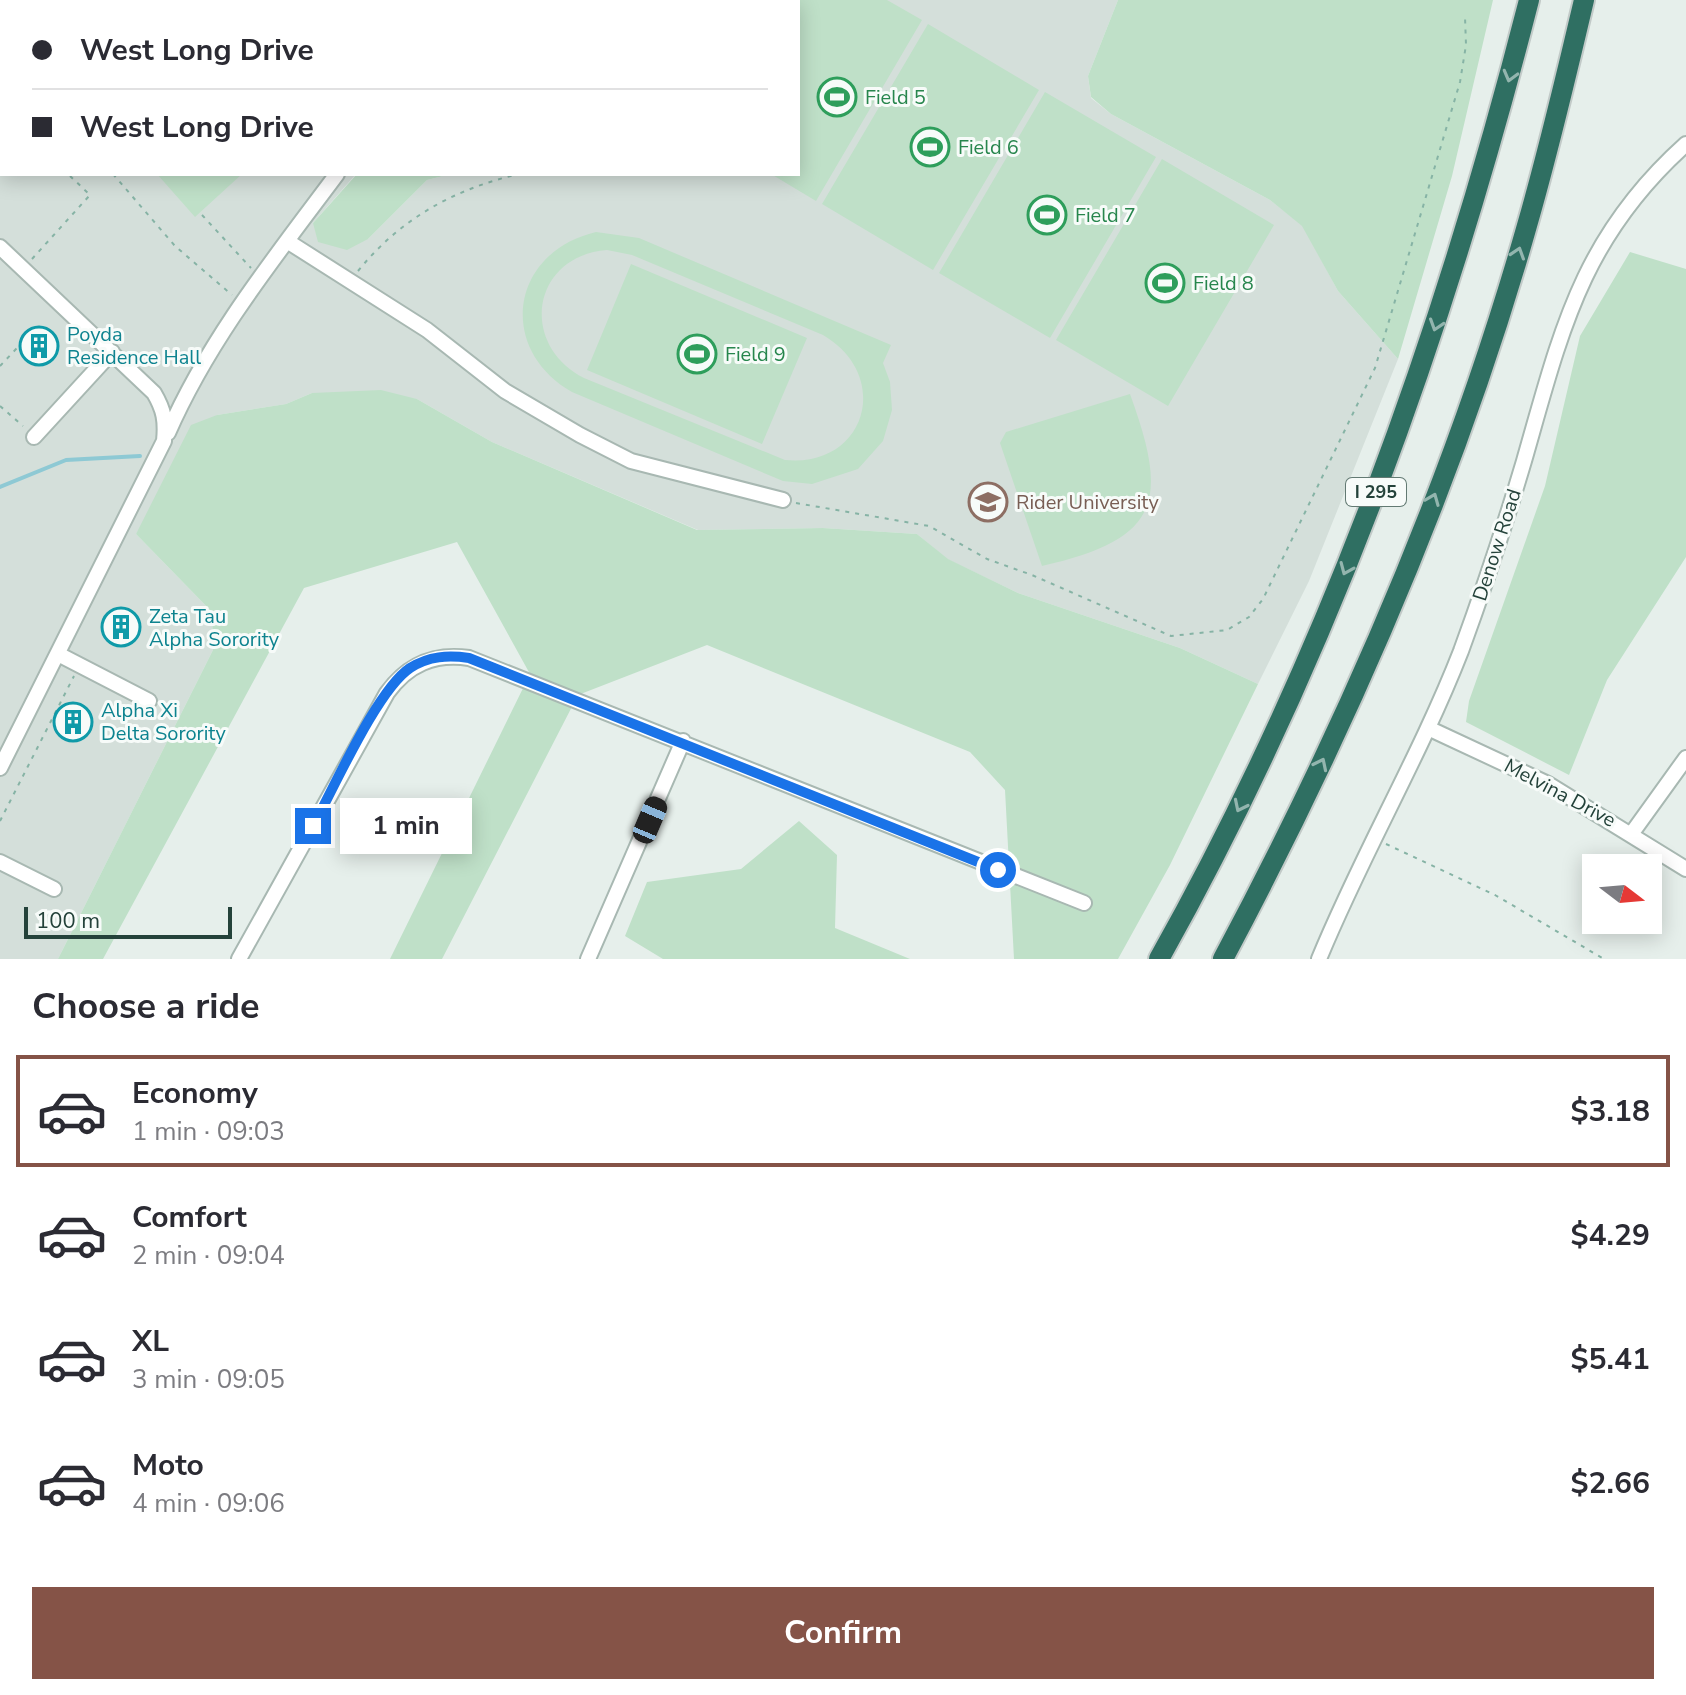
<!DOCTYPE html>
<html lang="en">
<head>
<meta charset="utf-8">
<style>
  body { margin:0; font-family:"Nunito Sans",sans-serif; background:#f2f2f3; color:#2b2b33; height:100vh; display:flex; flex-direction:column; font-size:30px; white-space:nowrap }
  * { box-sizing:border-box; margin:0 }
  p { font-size:26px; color:#7c7c81 }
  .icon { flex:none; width:44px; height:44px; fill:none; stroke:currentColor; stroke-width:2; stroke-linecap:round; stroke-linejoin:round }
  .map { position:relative; height:959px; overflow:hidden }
  .side { display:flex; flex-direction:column; background:#fff; flex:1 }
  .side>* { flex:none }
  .top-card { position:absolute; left:0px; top:0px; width:800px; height:176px; box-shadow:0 4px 20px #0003; display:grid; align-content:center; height:176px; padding:0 32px; background:#fff }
  .needle { width:52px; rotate:106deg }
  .buttons { position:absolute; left:1582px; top:854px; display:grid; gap:16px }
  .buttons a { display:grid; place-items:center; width:80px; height:80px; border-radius:0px; background:#fff; box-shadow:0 4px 20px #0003; font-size:40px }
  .scale { position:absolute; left:24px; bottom:20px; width:208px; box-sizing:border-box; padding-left:8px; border:4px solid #24423a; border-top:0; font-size:22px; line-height:28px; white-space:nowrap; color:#24423a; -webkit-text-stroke:6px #f7fbf9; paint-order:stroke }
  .end { position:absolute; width:36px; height:36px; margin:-18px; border:10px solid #1a73e8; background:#fff; box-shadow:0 0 0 4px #fff }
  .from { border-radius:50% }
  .bubble { position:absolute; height:56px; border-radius:0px; background:#fff; box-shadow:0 4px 20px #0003; font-size:26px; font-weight:700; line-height:56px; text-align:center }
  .car { position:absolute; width:24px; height:48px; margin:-24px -12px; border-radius:10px; box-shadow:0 0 6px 2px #0007; background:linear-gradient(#222 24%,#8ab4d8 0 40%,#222 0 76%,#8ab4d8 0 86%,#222 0) }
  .top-card b { display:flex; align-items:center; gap:28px; height:76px; font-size:30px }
  .top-card b+b { border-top:2px solid #e1e1e2 }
  .top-card i { width:20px; height:20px; background:#2b2b33 }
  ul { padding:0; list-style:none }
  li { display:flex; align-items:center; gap:24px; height:112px; margin:0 16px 12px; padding:0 16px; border:4px solid transparent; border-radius:0px }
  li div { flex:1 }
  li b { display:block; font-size:30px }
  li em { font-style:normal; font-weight:700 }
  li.selected { border-color:#855347 }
  li>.icon { width:72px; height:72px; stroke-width:1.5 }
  h2 { padding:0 32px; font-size:36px; line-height:96px }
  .action { display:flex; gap:16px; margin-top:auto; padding:16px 32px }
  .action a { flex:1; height:92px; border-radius:0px; background:#855347; color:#fff; font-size:32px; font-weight:700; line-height:92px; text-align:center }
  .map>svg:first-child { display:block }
  .built { fill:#d4dfda }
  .green { fill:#bfe0c8; fill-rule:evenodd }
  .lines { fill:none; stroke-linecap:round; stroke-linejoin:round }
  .stream { stroke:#8ec9d4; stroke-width:4 }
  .minor-casing { stroke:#a8b8b2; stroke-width:18 }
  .highway-casing { stroke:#c2cac8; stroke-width:24 }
  .path { stroke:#86b3a5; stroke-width:2; stroke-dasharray:4 6; stroke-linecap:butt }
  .minor { stroke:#fff; stroke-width:14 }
  .highway { stroke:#2f6f62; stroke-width:20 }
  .oneway { stroke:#93b5ae }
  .route { stroke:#1a73e8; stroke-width:10 }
  .labels { text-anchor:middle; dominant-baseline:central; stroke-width:6; stroke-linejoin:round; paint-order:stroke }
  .shield { fill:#f7fbf9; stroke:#637a73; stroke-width:2 }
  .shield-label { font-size:18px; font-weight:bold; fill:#24423a }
  .leisure-label { font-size:20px; fill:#27864d; stroke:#f7fbf9; text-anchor:start }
  .culture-label { font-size:20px; fill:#0d838f; stroke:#f7fbf9; text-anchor:start }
  .education-label { font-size:20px; fill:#785e54; stroke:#f7fbf9; text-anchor:start }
  .street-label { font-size:20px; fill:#24423a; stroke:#f7fbf9 }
</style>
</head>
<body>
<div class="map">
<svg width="1686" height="959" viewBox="0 0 1686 959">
  <rect width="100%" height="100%" fill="#e6efeb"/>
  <path class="built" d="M731 0H1118L1088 76 1091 98 1111 114 1270 200 1303 226 1338 291 1398 359 1309 581 1258 684 1180 648 1018 593 947 559 917 534 823 528 698 530 492 442 417 399 312 393 286 404 217 415 136 534 212 612 213 650 58 959H0V44L2 174H356L313 223 368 239 427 180 451 174H798V2Z"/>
  <path class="green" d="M784 0H887L922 20 816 201 771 174H798V2Z
    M1118 0H1493L1452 176 1398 359 1338 291 1302 226 1270 200 1111 114 1091 97 1088 76Z
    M928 24 1039 90 933 270 822 204Z
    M1045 92 1156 157 1050 338 939 273Z
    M1162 159 1274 225 1168 406 1056 340Z
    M157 174H242L195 217Z
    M357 174H451L427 180 368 239 347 250 318 242 313 223Z
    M596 232 639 238 891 345 883 363 890 382 892 410 883 441 858 469 812 484 783 481 572 392C496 348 511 252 596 232ZM607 250 632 255 823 335C893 376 866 468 785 460L584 378C518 344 532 256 607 250Z
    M1630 252 1686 269V557L1607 680 1569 775 1466 722 1469 701 1545 486 1580 336Z
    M631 264 807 338 762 444 587 370Z
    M381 390 417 399 492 442 697 530 823 528 917 534 948 559 1018 593 1180 648 1258 684 1170 865 1118 959H1014L1005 790 970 752 707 645 578 695 442 959H390L530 674 457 542 304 588 103 959H58L213 650 212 612 136 534 191 425 217 415 286 404 312 393Z
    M1130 394C1169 501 1161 539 1042 566L1000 443 1006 432Z
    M799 821 837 855 835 928 910 959H663L625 936 647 882 741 869Z"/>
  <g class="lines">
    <path class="stream" d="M0 487 66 460 140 456"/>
    <g class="minor-casing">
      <path id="minor" d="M517 2 519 0
        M287 241 427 330 505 391 580 435 631 461 783 500
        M0 247 154 393C164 410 166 421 164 441L0 768
        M168 433C209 339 275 257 337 174
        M34 437 112 352
        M58 654 149 701
        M1428 728 1548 784 1686 869
        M1632 833 1686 758
        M0 862 54 889
        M239 959 387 693C408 664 434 653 469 658L1084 903
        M588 959 683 741
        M1319 959C1362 854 1420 756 1461 651 1484 588 1505 525 1524 461 1561 332 1581 238 1686 144"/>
    </g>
    <g class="highway-casing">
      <path id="highway" d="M1159 959C1328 658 1444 333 1529 0
        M1223 959C1345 730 1455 478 1526 229 1548 153 1566 77 1584 0"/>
    </g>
    <path class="path" d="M245 0 246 2
      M0 29 2 32
      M0 106 2 108
      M113 174 175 246 232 295
      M202 215 251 268
      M32 259 90 195 68 174
      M358 271C400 219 454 189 519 174
      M0 366 17 348
      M0 406 23 426
      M796 503 929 526 987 559 1032 575 1171 636 1227 630 1249 617 1263 599 1375 368 1460 82 1466 45 1465 17
      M0 821 74 676
      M1386 844 1495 895 1604 959"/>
    <use href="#minor" class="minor"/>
    <use href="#highway" class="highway"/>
  </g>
  <defs><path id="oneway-chevron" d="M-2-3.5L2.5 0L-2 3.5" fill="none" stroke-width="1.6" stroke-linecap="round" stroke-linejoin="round" transform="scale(2)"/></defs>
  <g class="oneway">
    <use href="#oneway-chevron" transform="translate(1510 76) rotate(105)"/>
    <use href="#oneway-chevron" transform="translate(1518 253) rotate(-72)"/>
    <use href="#oneway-chevron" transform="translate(1436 325) rotate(108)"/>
    <use href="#oneway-chevron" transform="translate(1433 499) rotate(-68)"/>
    <use href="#oneway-chevron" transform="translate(1346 569) rotate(113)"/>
    <use href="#oneway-chevron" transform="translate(1321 764) rotate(-64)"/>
    <use href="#oneway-chevron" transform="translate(1240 806) rotate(116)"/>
  </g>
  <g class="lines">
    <path class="route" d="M313 826C334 788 377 690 410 668 429 656 448 655 469 658L998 870"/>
  </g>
  <defs>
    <g id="stadium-ring" transform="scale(2)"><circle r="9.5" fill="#f7fbf9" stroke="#2e9e5b" stroke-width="1.5"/><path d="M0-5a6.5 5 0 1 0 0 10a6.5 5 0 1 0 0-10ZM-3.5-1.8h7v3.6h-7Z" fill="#2e9e5b"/></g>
    <g id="building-ring" transform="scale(2)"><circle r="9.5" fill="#f7fbf9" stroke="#0f9aa8" stroke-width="1.5"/><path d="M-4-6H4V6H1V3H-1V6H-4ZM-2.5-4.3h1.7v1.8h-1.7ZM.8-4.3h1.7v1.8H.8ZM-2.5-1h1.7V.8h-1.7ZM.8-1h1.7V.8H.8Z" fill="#0f9aa8"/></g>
    <g id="university-ring" transform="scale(2)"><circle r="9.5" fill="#f7fbf9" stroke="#8d6e63" stroke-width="1.5"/><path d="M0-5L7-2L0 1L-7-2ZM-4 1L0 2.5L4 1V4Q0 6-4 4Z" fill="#8d6e63"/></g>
  </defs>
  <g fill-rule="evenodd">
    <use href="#stadium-ring" x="837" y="97"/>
    <use href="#stadium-ring" x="930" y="147"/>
    <use href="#stadium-ring" x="1047" y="215"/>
    <use href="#stadium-ring" x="1165" y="283"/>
    <use href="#building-ring" x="39" y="346"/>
    <use href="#stadium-ring" x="697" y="354"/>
    <use href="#university-ring" x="988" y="502"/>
    <use href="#building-ring" x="121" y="627"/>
    <use href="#building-ring" x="73" y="722"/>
  </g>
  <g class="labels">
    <rect class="shield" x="1346" y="478" width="60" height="28" rx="6"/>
    <g class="shield-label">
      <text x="1376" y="492">I 295</text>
    </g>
    <g class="leisure-label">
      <text x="865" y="97">Field 5</text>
      <text x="958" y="147">Field 6</text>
      <text x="1075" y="215">Field 7</text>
      <text x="1193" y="283">Field 8</text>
      <text x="725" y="354">Field 9</text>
    </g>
    <g class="culture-label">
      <text x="67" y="334">Poyda<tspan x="67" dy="23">Residence Hall</tspan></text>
      <text x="149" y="616">Zeta Tau<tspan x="149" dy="23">Alpha Sorority</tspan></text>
      <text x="101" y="710">Alpha Xi<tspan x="101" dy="23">Delta Sorority</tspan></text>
    </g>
    <g class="education-label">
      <text x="1016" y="502">Rider University</text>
    </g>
    <g class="street-label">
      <text transform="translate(1497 545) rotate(-72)">Denow Road</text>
      <text transform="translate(1560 793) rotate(28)">Melvina Drive</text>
    </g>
  </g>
</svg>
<div class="buttons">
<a><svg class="needle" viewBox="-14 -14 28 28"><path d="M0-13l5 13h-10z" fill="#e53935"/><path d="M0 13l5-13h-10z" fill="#7c7c81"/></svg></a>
</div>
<div class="scale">100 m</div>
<i class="end from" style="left:998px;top:870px"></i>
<i class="end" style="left:313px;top:826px"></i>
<div class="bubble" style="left:340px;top:798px;width:132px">1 min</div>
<i class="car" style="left:650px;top:820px;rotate:23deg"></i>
<div class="top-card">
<b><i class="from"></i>West Long Drive</b>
<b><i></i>West Long Drive</b>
</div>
</div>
<section class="side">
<h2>Choose a ride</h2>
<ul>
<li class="selected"><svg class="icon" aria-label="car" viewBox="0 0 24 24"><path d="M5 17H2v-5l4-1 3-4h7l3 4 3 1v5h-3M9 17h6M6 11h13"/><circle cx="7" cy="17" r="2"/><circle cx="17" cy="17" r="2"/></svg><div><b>Economy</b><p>1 min · 09:03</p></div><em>$3.18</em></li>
<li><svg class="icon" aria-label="car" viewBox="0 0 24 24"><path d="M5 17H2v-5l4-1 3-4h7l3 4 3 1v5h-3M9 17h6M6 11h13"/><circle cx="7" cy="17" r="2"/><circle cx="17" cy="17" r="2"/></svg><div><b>Comfort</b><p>2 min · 09:04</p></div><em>$4.29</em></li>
<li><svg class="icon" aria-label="car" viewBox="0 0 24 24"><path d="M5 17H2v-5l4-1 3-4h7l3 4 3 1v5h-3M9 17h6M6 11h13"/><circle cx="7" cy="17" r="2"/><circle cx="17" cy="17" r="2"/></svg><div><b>XL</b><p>3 min · 09:05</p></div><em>$5.41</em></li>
<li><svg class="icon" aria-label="car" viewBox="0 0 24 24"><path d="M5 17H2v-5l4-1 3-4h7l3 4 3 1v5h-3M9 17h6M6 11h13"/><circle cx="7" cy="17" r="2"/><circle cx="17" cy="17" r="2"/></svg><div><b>Moto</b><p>4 min · 09:06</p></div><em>$2.66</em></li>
</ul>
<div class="action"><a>Confirm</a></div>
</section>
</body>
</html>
